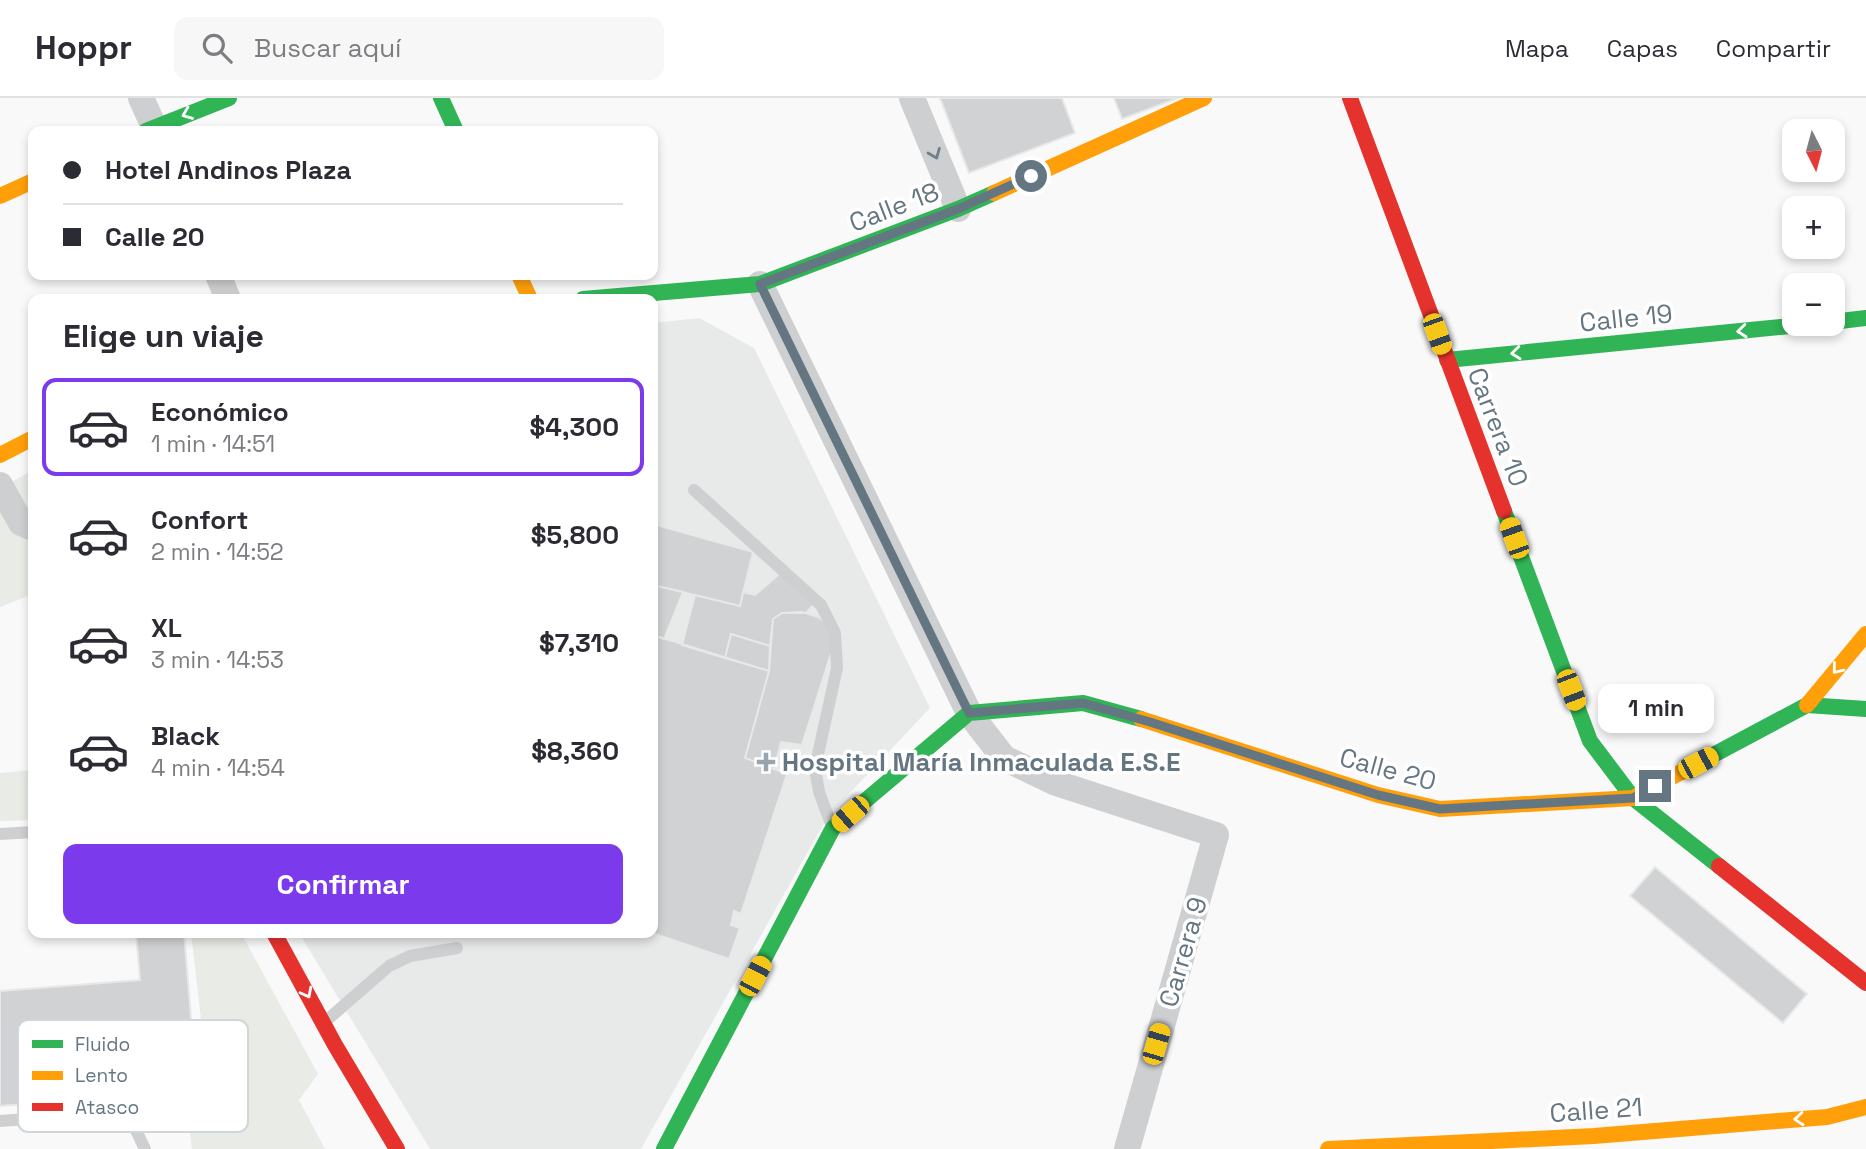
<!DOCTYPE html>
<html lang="es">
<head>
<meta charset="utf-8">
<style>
  body { margin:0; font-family:"Space Grotesk",sans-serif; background:#f7f7f7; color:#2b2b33; height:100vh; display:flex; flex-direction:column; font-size:26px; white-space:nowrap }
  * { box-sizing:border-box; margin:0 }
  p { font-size:23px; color:#7c7c81 }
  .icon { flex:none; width:38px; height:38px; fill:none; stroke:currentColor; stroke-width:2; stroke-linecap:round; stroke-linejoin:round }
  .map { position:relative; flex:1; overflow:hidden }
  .drawer { position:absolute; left:28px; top:196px; width:630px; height:644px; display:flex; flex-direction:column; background:#fff; border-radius:14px; box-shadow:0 4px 10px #0003 }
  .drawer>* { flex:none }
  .guide { position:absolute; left:28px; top:28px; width:630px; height:154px; border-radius:14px; box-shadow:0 4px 10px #0003; display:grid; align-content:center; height:154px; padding:0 35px; background:#fff }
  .needle { width:46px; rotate:174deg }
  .fabs { position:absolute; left:1782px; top:21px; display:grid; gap:14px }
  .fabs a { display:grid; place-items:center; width:63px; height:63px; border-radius:14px; background:#fff; box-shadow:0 4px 10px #0003; font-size:35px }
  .end { position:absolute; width:32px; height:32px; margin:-16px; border:9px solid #657683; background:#fff; box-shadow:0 0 0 4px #fff }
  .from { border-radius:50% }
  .bubble { position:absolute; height:49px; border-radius:14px; background:#fff; box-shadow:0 4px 10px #0003; font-size:23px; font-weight:700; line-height:49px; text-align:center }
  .car { position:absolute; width:21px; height:42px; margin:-21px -10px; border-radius:9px; box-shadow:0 0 5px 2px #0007; background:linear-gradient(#f5c518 24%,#345 0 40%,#f5c518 0 76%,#345 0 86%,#f5c518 0) }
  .guide b { display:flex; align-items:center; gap:24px; height:66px; font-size:26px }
  .guide b+b { border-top:2px solid #e1e1e2 }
  .guide i { width:18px; height:18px; background:#2b2b33 }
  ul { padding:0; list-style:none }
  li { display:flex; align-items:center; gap:21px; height:98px; margin:0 14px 10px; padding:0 21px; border:4px solid transparent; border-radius:14px }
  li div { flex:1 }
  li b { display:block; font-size:26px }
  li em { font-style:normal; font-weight:700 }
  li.current { border-color:#7c3aed }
  li>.icon { width:63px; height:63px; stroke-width:1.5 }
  h2 { padding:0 35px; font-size:32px; line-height:84px }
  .primary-button { display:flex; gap:14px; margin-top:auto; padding:14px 35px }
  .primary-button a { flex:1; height:80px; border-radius:14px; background:#7c3aed; color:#fff; font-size:28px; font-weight:700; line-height:80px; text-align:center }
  header { display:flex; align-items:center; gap:42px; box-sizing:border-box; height:98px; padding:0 35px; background:#fff; border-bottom:2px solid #e1e1e2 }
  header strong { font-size:33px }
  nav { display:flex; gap:38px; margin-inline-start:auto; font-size:24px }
  .search { width:490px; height:63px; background:#f7f7f7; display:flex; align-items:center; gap:18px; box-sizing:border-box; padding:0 24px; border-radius:14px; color:#7c7c81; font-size:26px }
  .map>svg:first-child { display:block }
  .built { fill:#e8e9e9 }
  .green { fill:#e8ebe6 }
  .building { fill:#d0d2d3; stroke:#e8e8e8; stroke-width:2 }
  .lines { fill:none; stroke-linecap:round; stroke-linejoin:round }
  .lane { stroke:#cecfd0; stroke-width:12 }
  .street { stroke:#cecfd0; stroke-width:26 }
  .fast { stroke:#30b455; stroke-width:16 }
  .slow { stroke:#ff9f0a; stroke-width:16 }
  .jam { stroke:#e5322d; stroke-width:16 }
  .oneway { stroke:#fff }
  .oneway2 { stroke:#707f8b }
  .route { stroke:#657683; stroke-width:9 }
  .poi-dot { fill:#99a4ac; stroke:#fff; stroke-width:2.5 }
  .labels { text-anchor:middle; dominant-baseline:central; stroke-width:7; stroke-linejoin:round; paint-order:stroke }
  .street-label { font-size:26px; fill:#657683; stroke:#fff }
  .poi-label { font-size:26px; font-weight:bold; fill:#657683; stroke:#fff; text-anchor:start }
  .key { fill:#fff; stroke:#d1d6da; stroke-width:2 }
  .key-label { font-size:19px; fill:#657683 }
</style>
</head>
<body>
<header>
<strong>Hoppr</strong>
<div class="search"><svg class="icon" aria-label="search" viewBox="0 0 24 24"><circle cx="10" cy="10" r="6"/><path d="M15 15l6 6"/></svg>Buscar aquí</div>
<nav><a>Mapa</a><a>Capas</a><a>Compartir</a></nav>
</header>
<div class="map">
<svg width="1866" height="1051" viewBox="0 0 1866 1051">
  <rect width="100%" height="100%" fill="#f9f9f9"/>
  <path class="built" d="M699 220 754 250 930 610 828 718 641 1051H430L299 835H653V225Z"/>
  <path class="green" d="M33 372V496L0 509V390Z
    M33 672V722L0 723V675Z
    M191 835H241L318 976 299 1002 325 1051H192L187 1015H212Z"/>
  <path class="building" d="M940 0H1062L1075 35 969 75Z
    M1114 0H1178L1122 21Z
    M653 426 753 454 740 508 653 487Z
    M783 473 817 503 806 515H782L773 521 770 548 731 536 725 560 682 547 695 497 740 508 743 494 755 497Z
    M653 487 683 494 664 541 653 537Z
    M802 514 818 519 825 524 831 534 833 549 802 647 781 644 774 671 745 660 769 573 773 521 782 515Z
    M731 536 770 548 769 573 725 560Z
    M653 537 769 573 745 660 787 676 741 816 734 813 731 827 740 830 729 861 652 835Z
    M1655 769 1807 896 1783 925 1630 798Z
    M136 835H184L198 1003 159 1006 158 995 0 1008V893L140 882Z"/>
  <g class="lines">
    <path class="lane" d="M694 392 821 507 835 535 837 570 818 656 816 676 819 694 831 726
      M0 736 33 734
      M327 922 389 868 410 858 457 850
      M0 1023 81 1017 111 1018 134 1028 145 1051"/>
    <path class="street" d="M141 0 156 33
      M912 0 958 111
      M218 177 228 201
      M760 186 969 615 1004 660 1056 685 1216 737 1127 1051
      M0 387 21 425 33 430"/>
    <path class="fast" d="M441 0 456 33
      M146 33 229 0
      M583 201 760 186 958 111 994 95
      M1832 224 1866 220
      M1447 262 1810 226
      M1504 413 1590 643 1633 700 1719 768
      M1687 671 1807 607 1866 611
      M664 1051 833 730 969 615 1083 605 1141 621"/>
    <path class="slow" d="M994 95 1204 0
      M0 98 33 83
      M519 177 530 201
      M0 357 33 340
      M1807 607 1866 536
      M1141 621 1378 697 1440 711 1633 700 1687 671
      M1328 1051 1594 1038 1827 1019 1866 1009"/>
    <path class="jam" d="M1350 0 1504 413
      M1719 768 1866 885
      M274 835 335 947 397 1051"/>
  </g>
  <defs><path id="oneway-chevron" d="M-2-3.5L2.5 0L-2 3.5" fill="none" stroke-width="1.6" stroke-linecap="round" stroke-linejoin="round" transform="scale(1.75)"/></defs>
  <g class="oneway">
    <use href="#oneway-chevron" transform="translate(187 16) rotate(158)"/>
    <use href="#oneway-chevron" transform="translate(1742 233) rotate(174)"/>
    <use href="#oneway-chevron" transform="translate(1516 255) rotate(174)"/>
    <use href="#oneway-chevron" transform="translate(1837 571) rotate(129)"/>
    <use href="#oneway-chevron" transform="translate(307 895) rotate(62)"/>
    <use href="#oneway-chevron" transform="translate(1799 1021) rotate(175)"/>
  </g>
  <use class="oneway2" href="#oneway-chevron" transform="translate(935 56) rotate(68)"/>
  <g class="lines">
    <path class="route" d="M1031 78 958 111 760 186 969 615 1083 605 1150 624 1378 697 1440 711 1633 700 1655 688"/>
  </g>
  <path class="poi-dot" d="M762.5 653.5h7v7h7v7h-7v7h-7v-7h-7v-7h7z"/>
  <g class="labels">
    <g class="street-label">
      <text transform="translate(894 109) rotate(-21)">Calle 18</text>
      <text transform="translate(1626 220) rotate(-6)">Calle 19</text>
      <text transform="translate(1498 329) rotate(69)">Carrera 10</text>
      <text transform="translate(1388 671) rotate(15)">Calle 20</text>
      <text transform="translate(1183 854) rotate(-74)">Carrera 9</text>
      <text transform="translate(1596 1012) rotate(-4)">Calle 21</text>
    </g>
    <g class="poi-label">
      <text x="782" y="664">Hospital María Inmaculada E.S.E</text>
    </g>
  </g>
  <rect x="18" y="922" width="230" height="112" rx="10" class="key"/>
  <rect x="32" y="942" width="31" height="8" fill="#30b455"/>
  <rect x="32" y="973" width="31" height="9" fill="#ff9f0a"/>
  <rect x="32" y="1005" width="31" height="8" fill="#e5322d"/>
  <g class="key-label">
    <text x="75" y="953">Fluido</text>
    <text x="75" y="984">Lento</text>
    <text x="75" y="1016">Atasco</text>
  </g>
</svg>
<div class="fabs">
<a><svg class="needle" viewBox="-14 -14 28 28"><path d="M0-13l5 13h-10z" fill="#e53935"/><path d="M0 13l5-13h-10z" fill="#7c7c81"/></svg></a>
<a>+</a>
<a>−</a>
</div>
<i class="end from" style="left:1031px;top:78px"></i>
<i class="end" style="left:1655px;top:688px"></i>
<div class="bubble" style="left:1598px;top:586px;width:116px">1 min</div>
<i class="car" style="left:1437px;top:236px;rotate:160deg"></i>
<i class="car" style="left:1514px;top:440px;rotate:340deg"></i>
<i class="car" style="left:1571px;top:592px;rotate:159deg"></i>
<i class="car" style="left:1698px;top:665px;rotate:62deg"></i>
<i class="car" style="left:850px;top:716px;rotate:229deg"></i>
<i class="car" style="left:755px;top:878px;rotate:28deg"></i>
<i class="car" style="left:1156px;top:946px;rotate:16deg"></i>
<div class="guide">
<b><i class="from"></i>Hotel Andinos Plaza</b>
<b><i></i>Calle 20</b>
</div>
<section class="drawer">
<h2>Elige un viaje</h2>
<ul>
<li class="current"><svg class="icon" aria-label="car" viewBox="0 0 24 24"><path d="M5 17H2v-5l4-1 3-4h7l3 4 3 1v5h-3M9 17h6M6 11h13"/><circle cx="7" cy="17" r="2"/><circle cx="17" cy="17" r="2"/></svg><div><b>Económico</b><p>1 min · 14:51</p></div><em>$4,300</em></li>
<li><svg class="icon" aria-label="car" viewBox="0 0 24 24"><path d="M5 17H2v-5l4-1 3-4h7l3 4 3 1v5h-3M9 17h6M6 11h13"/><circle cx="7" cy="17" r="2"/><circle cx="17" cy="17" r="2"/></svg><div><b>Confort</b><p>2 min · 14:52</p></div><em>$5,800</em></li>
<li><svg class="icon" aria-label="car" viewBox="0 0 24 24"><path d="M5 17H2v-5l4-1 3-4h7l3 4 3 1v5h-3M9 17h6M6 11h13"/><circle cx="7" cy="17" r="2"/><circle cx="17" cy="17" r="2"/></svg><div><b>XL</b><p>3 min · 14:53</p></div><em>$7,310</em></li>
<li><svg class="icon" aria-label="car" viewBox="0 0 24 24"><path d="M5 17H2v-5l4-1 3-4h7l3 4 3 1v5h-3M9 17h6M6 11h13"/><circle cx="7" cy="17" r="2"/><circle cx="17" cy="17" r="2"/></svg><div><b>Black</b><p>4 min · 14:54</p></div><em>$8,360</em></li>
</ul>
<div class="primary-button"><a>Confirmar</a></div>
</section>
</div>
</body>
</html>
